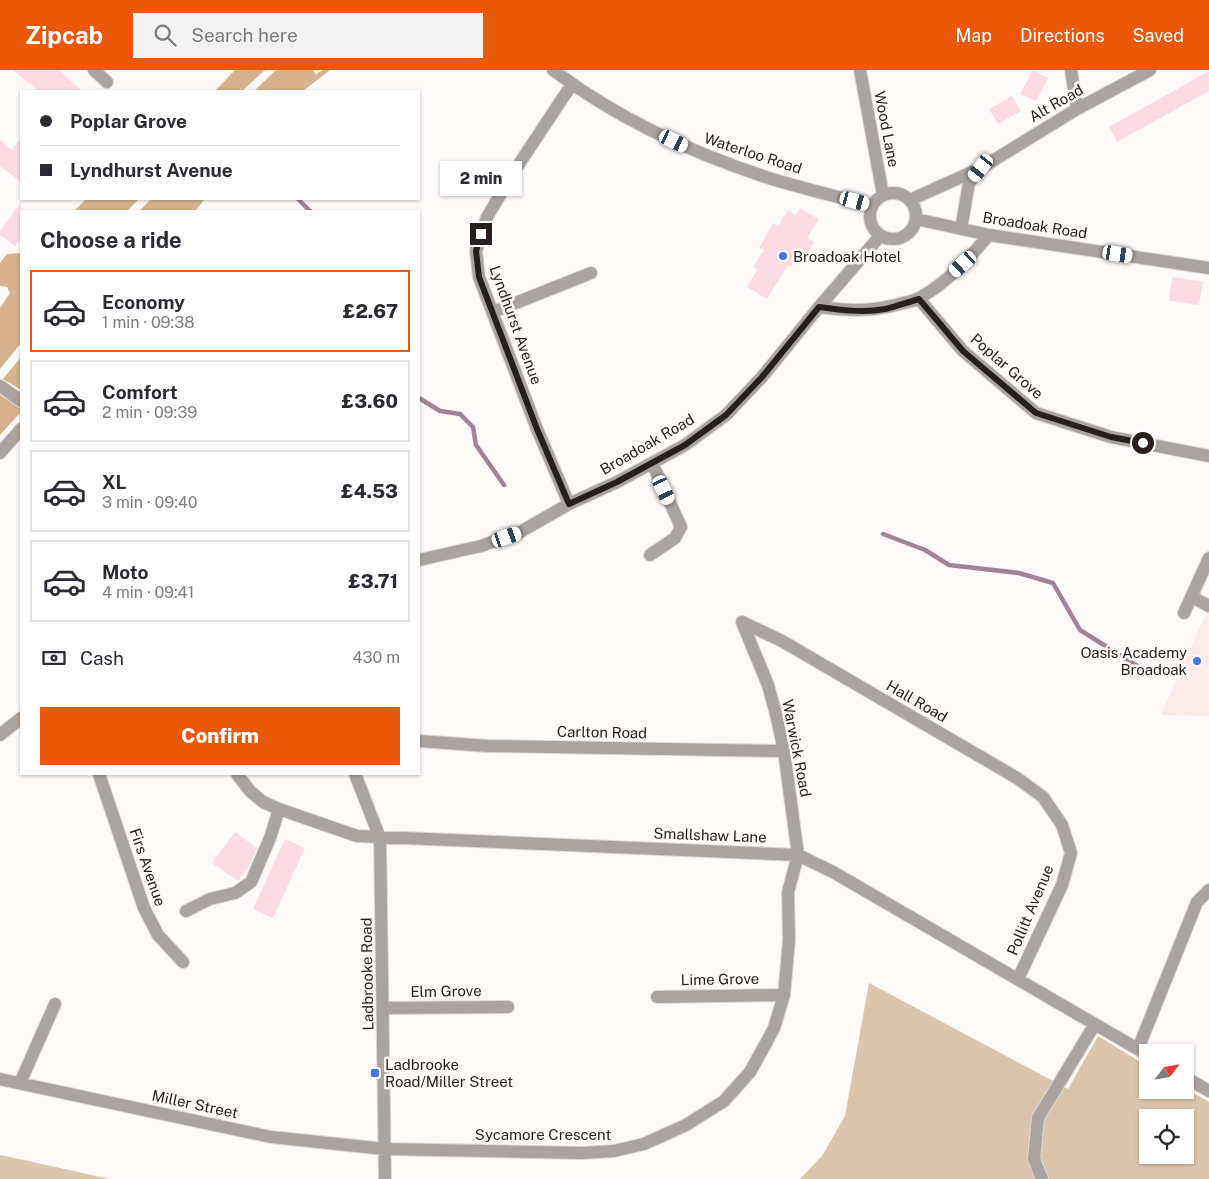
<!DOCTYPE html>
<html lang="en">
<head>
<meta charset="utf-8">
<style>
  body { margin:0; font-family:"Public Sans",sans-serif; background:#f2f2f3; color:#2b2b33; height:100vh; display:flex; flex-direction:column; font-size:19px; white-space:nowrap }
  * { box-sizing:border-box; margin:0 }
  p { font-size:16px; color:#7c7c81 }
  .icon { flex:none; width:28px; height:28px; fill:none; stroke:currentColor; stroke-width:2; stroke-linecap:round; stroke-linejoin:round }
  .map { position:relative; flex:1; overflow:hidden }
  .details { position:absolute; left:20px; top:140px; width:400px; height:565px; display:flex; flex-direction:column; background:#fff; border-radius:0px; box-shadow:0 1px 4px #0004 }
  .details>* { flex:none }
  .top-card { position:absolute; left:20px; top:20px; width:400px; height:110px; border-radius:0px; box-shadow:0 1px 4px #0004; display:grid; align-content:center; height:110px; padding:0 20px; background:#fff }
  .needle { width:32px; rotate:59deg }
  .controls { position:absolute; left:1139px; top:974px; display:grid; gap:10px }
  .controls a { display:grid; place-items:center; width:55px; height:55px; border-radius:0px; background:#fff; box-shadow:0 1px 4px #0004; font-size:25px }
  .end { position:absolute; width:22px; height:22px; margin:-11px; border:6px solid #261f1e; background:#fff; box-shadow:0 0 0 2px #fff }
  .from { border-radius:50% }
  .bubble { position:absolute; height:35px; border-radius:0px; background:#fff; box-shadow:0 1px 4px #0004; font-size:16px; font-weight:800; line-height:35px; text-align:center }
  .car { position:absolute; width:15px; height:30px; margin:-15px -8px; border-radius:6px; box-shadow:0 0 4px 1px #0007; background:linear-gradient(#fff 24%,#345 0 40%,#fff 0 76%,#345 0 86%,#fff 0) }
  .top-card b { display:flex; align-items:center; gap:18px; height:48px; font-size:19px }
  .top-card b+b { border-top:1px solid #e1e1e2 }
  .top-card i { width:12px; height:12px; background:#2b2b33 }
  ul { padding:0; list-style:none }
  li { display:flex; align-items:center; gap:15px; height:82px; margin:0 10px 8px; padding:0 10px; border:2px solid #e1e1e2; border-radius:0px }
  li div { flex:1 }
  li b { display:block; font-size:19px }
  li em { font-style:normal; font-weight:800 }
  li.selected { border-color:#ea580c }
  li>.icon { width:45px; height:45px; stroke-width:1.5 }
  h2 { padding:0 20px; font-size:22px; line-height:60px }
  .pay { display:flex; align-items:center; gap:12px; height:55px; padding:0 20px; font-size:19px }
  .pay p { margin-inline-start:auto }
  .action { display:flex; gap:10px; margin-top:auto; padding:10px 20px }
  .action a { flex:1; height:58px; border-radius:0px; background:#ea580c; color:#fff; font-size:20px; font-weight:800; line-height:58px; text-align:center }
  header { display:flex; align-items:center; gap:30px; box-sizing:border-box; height:70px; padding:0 25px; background:#ea580c; color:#fff }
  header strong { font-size:24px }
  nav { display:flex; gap:28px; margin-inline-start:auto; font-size:18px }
  .search { width:350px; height:45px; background:#f2f2f3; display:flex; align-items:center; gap:12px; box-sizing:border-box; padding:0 18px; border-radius:0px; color:#7c7c81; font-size:19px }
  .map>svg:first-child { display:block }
  .built { fill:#fdebea }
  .green { fill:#dbc5ac; fill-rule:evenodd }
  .forest { fill:#d6b38c }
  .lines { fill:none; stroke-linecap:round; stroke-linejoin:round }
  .stream { stroke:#a38298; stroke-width:4.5 }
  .building { fill:#fddbe5 }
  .minor-casing { stroke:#dbd7d7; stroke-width:14 }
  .minor { stroke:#aaa39f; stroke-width:12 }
  .route { stroke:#261f1e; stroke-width:6 }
  .poi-dot { fill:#4575e6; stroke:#fefafa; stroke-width:2 }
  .labels { text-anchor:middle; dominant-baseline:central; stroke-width:5; stroke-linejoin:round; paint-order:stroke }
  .street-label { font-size:15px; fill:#261f1e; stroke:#fefafa }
  .poi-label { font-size:15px; fill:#261f1e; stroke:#fefafa; text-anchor:start }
</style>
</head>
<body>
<header>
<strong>Zipcab</strong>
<div class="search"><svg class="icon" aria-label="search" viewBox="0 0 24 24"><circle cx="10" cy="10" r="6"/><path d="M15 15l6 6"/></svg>Search here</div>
<nav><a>Map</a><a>Directions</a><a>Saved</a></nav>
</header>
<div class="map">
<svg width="1209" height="1109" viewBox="0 0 1209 1109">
  <rect width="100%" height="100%" fill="#fefafa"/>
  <path class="built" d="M1209 537V646L1161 645Z"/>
  <path class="green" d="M869 913 1068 1019 1098 966 1147 996 1148 1020H1185V1018L1209 1032V1109H800L822 1086 845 1046ZM1148 1048H1185V1085H1148Z
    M0 1085 10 1087 110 1109H0Z"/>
  <path class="forest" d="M235 0H265L242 21H215Z
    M276 0H313L316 5 322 0H330L303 21H254Z
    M86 129H139L127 141H74Z
    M151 129H205L195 141H139Z
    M21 183V273L0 299V238L10 223 7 217 0 216V193L7 184Z
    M21 287V320L3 309Z
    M0 325 21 339V342L0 365Z"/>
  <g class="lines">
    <path class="stream" d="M298 129 310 141
      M419 328 440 341 460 344 473 357 476 375 504 415
      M883 464 925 480 949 495 1019 503 1053 513 1080 560 1150 604"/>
  </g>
  <path class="building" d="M13 0H59L82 21H39Z
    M1033 0 1048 8 1036 31 1020 24Z
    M1209 1V21L1117 72 1109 57Z
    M1012 26 1021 41 998 54 989 39Z
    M21 68V112L0 96V70L12 80Z
    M21 132V167L15 176 0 165V161Z
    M800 138 819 149 807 168 814 172 801 194 795 191 791 197 788 195 767 229 747 217 757 200 753 197 764 180 759 178 773 153 778 156 788 140 796 145Z
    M1172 207 1203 212 1199 235 1169 231Z
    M235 762 257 778 249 796 238 811 212 793Z
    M285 769 305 778 273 848 253 839Z"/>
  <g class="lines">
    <g class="minor-casing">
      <path id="minor" d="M94 0 107 12
        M553 0C619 50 694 84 772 109 805 119 839 127 872 136
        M860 0 883 125
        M1071 0 1077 39
        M870 146a23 23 0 1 1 46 0a23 23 0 1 1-46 0Z
        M910 130 981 98 1077 39 1150 0
        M916 149 989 165 1209 198
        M961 159 969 113 979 100
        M919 229 963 281 1036 343 1111 367 1209 386
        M819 237C850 241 872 242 903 233 909 232 916 230 921 227 948 212 969 188 989 165
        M493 242 591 203
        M0 316 21 331
        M0 383 21 359
        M569 434 537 359 479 207 476 181 487 147 515 100 572 14
        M650 485 675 468 681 457 652 393
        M419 490 481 476 520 462 569 434 617 412 685 375 726 345 762 307 819 237 880 166
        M1192 527 1209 536
        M1184 543 1209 488
        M742 552 782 571 1017 708 1043 727 1062 755 1071 783 1062 815 1018 909
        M0 665 21 648
        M419 671 488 676 784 681
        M99 704 144 838 158 865 183 892
        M237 704 250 721 263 732 279 739 357 766 798 785 833 802 1148 985
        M355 704 380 768 385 1109
        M186 841 210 829 235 823 251 812 270 768 279 739
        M657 927 784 925
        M384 938 508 937
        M1138 979 1197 832 1209 820
        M1185 1007 1209 1021
        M0 1009 271 1067 385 1079 583 1083 614 1081 644 1074 686 1055 724 1031 750 1002 765 975 774 958 784 925 789 870 788 822 798 785 784 681 777 648 768 615 742 552
        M20 1013 55 934
        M1042 1109 1034 1089 1038 1048 1095 954"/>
    </g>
    <use href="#minor" class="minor"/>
  </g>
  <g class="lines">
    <path class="route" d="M481 164 476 181 479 207 537 359 569 434 617 412 685 375 726 345 762 307 819 237C841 240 863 243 885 239 897 236 908 232 919 229L963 281 1036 343 1111 367 1143 373"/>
  </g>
  <g class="poi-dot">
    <circle cx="783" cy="186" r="5"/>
    <circle cx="1197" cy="591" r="5"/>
    <rect x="370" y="998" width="10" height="10" rx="2.5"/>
  </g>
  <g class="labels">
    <g class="street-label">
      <text transform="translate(1056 33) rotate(-30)">Alt Road</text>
      <text transform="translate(887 59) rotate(79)">Wood Lane</text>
      <text transform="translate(753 83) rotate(18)">Waterloo Road</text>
      <text transform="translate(1035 155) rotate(9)">Broadoak Road</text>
      <text transform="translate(516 255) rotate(70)">Lyndhurst Avenue</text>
      <text transform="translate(1007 296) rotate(41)">Poplar Grove</text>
      <text transform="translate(647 374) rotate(-30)">Broadoak Road</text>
      <text transform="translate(917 631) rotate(30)">Hall Road</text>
      <text transform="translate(602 662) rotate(1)">Carlton Road</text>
      <text transform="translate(797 678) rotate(79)">Warwick Road</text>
      <text transform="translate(710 765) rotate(2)">Smallshaw Lane</text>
      <text transform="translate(148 797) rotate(71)">Firs Avenue</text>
      <text transform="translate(1030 840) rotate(-67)">Pollitt Avenue</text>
      <text transform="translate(367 904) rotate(-91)">Ladbrooke Road</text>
      <text transform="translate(720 909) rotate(-1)">Lime Grove</text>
      <text transform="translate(446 921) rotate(-1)">Elm Grove</text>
      <text transform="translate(195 1034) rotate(12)">Miller Street</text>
      <text x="543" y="1064">Sycamore Crescent</text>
    </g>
    <g class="poi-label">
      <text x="793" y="186">Broadoak Hotel</text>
      <text x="1187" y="582" text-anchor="end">Oasis Academy<tspan x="1187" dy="17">Broadoak</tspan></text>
      <text x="385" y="994">Ladbrooke<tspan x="385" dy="17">Road/Miller Street</tspan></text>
    </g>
  </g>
</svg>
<div class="controls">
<a><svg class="needle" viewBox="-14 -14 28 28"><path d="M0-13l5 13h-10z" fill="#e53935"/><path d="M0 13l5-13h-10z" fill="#7c7c81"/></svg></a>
<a><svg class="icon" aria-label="locate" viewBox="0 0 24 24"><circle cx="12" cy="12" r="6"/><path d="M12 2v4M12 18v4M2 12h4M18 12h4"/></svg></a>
</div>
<i class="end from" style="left:1143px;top:373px"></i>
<i class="end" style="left:481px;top:164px"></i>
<div class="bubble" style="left:440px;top:91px;width:82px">2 min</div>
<i class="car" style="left:674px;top:71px;rotate:116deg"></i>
<i class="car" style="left:981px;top:98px;rotate:218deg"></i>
<i class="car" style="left:855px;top:131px;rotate:105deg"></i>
<i class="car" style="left:1118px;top:184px;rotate:99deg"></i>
<i class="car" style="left:963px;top:194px;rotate:228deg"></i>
<i class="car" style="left:664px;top:420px;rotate:155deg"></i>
<i class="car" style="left:507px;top:467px;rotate:71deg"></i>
<div class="top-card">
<b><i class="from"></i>Poplar Grove</b>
<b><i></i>Lyndhurst Avenue</b>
</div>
<section class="details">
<h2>Choose a ride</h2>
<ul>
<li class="selected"><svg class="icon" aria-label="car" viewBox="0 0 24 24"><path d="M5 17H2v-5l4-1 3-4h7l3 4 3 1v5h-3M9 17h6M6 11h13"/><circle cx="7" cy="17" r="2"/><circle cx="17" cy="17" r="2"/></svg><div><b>Economy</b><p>1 min · 09:38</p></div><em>£2.67</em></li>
<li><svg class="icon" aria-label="car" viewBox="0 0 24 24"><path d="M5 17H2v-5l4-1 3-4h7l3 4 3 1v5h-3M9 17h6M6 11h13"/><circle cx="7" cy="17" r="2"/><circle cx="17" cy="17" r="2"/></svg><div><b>Comfort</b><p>2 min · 09:39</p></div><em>£3.60</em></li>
<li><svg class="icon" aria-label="car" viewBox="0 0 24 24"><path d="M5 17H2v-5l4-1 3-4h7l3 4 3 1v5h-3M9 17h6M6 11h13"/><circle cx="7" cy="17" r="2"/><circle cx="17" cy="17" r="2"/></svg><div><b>XL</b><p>3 min · 09:40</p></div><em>£4.53</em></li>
<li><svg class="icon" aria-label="car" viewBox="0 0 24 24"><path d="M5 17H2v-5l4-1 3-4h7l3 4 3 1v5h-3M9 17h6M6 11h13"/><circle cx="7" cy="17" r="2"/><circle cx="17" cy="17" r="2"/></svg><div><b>Moto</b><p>4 min · 09:41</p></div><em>£3.71</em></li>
</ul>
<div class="pay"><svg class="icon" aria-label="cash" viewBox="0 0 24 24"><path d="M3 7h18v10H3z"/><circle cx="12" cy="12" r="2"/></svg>Cash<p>430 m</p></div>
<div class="action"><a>Confirm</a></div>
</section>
</div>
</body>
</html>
